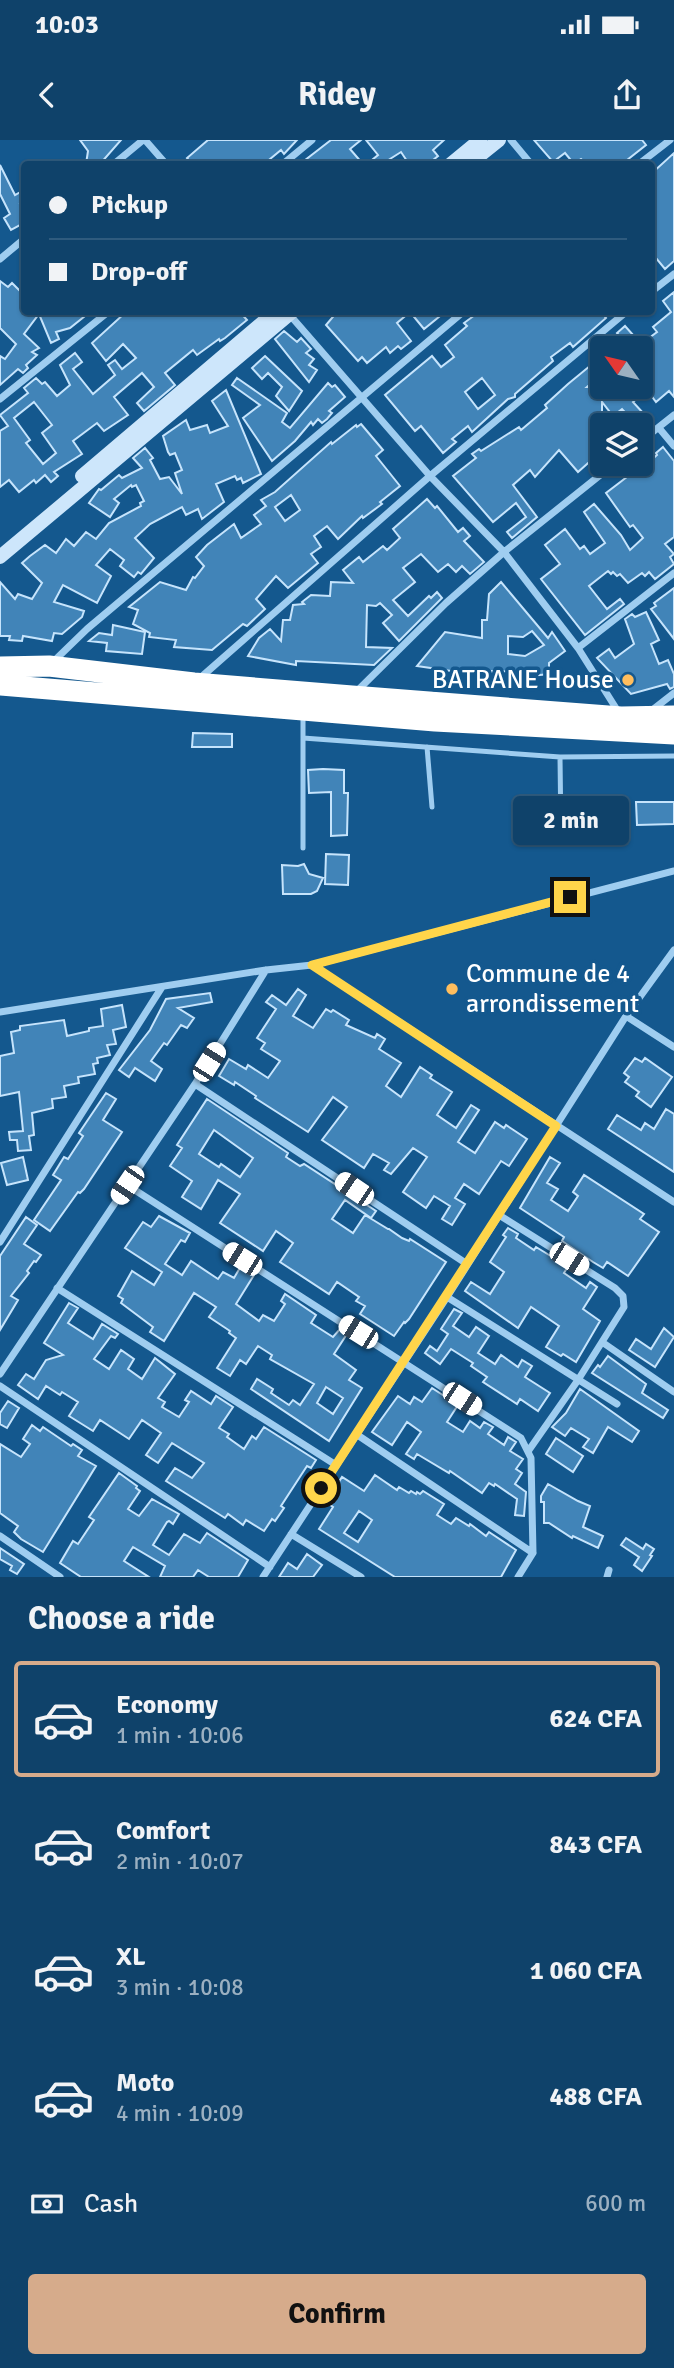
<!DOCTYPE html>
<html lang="en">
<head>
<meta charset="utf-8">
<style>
  body { margin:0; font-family:Signika,sans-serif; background:#184970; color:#f1f3f6; height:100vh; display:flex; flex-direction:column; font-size:26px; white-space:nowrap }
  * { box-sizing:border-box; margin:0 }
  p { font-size:23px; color:#9bb0c1 }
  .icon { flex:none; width:38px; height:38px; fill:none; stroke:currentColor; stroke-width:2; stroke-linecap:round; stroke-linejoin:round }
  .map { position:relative; height:1437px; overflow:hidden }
  .panel { display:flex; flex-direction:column; background:#0f426a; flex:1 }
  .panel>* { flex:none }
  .guide { position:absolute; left:21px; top:21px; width:634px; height:154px; border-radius:7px; box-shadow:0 2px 5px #0004,0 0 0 2px #2f5b7e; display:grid; align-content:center; height:154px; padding:0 28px; background:#0f426a }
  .needle { width:46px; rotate:304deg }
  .tools { position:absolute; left:590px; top:196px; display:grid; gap:14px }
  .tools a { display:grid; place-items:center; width:63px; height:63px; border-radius:7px; background:#0f426a; box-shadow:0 2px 5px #0004,0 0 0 2px #2f5b7e; font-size:35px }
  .end { position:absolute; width:32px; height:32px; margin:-16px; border:9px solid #ffd54a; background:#111; box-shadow:0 0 0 4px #111 }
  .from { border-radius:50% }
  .bubble { position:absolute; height:49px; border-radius:7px; background:#0f426a; box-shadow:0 2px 5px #0004,0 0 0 2px #2f5b7e; font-size:23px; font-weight:700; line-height:49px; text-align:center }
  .car { position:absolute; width:21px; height:42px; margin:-21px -10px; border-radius:9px; box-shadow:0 0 5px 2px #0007; background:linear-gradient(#fff 24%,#345 0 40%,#fff 0 76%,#345 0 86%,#fff 0) }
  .guide b { display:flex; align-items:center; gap:24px; height:66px; font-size:26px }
  .guide b+b { border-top:2px solid #2f5b7e }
  .guide i { width:18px; height:18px; background:#f1f3f6 }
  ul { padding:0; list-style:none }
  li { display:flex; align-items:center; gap:21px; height:116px; margin:0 14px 10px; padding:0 14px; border:4px solid transparent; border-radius:7px }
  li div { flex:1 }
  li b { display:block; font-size:26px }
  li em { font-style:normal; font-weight:700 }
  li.current { border-color:#d6ab8b }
  li>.icon { width:63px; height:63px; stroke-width:1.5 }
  h2 { padding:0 28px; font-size:32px; line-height:84px }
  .pay { display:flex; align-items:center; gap:18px; height:77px; padding:0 28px; font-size:26px }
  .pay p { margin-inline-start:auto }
  .cta { display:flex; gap:14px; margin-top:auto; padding:14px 28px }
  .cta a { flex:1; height:80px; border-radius:7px; background:#d6ab8b; color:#111; font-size:28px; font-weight:700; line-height:80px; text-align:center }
  .status { display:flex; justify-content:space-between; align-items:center; height:49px; padding:0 35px; background:#0f426a; direction:ltr }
  .status svg { height:19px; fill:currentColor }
  header { display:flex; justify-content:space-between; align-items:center; height:91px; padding:0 28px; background:#0f426a; font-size:32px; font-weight:700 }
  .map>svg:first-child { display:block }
  .building { fill:#4184b8; stroke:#c6e4fc; stroke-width:2; fill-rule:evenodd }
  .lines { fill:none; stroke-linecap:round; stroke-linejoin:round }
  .lane { stroke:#9fcdf0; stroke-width:5 }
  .street { stroke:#9fcdf0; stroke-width:7 }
  .secondary { stroke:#cde6fb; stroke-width:14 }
  .highway { stroke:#fff; stroke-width:21 }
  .route { stroke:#ffd54a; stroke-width:9 }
  .poi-dot { fill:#ffbe5e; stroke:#14588e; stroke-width:2.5 }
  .labels { text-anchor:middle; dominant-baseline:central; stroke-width:7; stroke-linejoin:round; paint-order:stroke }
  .poi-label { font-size:26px; fill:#fff; stroke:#14588e; text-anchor:end }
</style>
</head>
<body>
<div class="status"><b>10:03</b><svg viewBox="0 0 49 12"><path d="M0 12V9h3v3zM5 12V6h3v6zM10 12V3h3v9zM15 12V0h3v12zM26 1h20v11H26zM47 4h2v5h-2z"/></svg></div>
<header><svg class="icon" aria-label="back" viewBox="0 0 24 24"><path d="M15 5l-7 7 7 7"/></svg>Ridey<svg class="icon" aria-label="share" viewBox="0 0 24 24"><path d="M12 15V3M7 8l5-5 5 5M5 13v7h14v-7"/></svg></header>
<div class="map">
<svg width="674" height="1437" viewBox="0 0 674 1437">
  <rect width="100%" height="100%" fill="#14588e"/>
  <path class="building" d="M80 0H121L100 24H86L88 11Z
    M208 0H297L284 14 281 10 264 24H192L187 18Z
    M331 0H361L350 9 363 24H300Z
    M366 0H444L433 10 438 16 428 24H414L412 21 409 24 401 12 382 24H367L378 15Z
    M534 0H642L646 5 622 24H587L581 19 574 24 565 13 553 22Z
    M674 13V121L665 129 651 112V34Z
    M0 25 15 55 24 50V62L20 64 24 72V83L11 90 4 78 10 74 0 54Z
    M0 141 8 147 12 143 24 155V172H90L70 188 56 192 59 199 51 203 39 174 24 194 39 208 32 212 37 215 26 225 28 228 23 233 18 229 0 245V216L5 219 16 204 0 188Z
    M674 152V257L669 251 656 262 647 250 633 262 644 274 635 283 622 269 613 276 602 262V324L596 316 578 332 559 310 535 337 530 330 513 345 537 377 512 398 507 392 526 377 516 363 493 382 453 336 476 318 472 314 479 309 481 311 519 287 521 290 547 268 545 265 568 244 602 216V234L587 247H640V208H631L617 193 625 186 641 204 657 192 653 187 671 172 663 161Z
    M126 172H240L247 180 225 198 220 201 219 199 197 215 193 210 165 233 175 245 144 271 137 263 154 247 142 233 114 257 128 275 104 291 97 283 73 301 82 314 54 332 58 336 51 342 45 335 36 343 34 340 19 352 9 340 0 347V291L8 286 0 275 28 253 24 248 36 238 42 244 45 242 57 256 70 245 60 225 75 213 82 222 73 229 93 254 115 235 108 225 115 220 122 229 136 218 123 204 106 221 92 203ZM34 262 52 285 42 293 56 313 43 324 26 303 30 300 14 278Z
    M337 172H410L397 183 411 201 401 209 398 206 390 213 386 207 367 223 362 217 358 221 326 185Z
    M410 172H445L424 189Z
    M479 172H601L606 178 573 207 570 203 551 217 553 221 515 254V257L508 259 472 292 468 286 452 299 456 302 443 313 421 286 415 291 385 255 432 216 441 227 454 217 445 205 467 186 464 183ZM482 238 495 255 478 269 465 252Z
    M284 191 297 202 301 198 311 209 306 213 314 219 309 225 317 230 309 242 275 199Z
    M265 216 302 251 289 271 276 256 282 247 268 233 262 239 252 228Z
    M237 238 287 273 282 282 290 288 328 243 332 247 335 245 345 257 329 271 332 273 327 279 322 283 318 279 313 285 311 282 295 301 272 321 243 278 260 265 232 245Z
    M226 250 261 334 243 343 241 338 237 340 235 336 216 344 224 362 202 379 198 369 186 375 182 367 150 384 135 398 154 418 141 434 138 432 134 437 120 426 124 420 110 409 96 425 111 436 97 463 63 445 54 462 84 471 82 477 62 494 54 493 52 501 23 496 22 501 9 500 10 496H0V442L15 459 18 454 32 459 42 443 22 423 30 416 45 405 56 413 66 399 74 406 86 392 96 399 109 383 141 366 140 363 144 361 136 345 132 347 131 345 114 359 119 363 110 377 89 363 99 349 101 350 119 335 122 338 142 328 133 318 145 308 153 318 150 320 160 339 169 337 182 354 175 333 182 330 175 313 170 315 168 312 163 296 186 280 190 290 207 285 210 293 228 286 212 261Z
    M361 284 383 310 376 316 400 346 380 362 382 364 363 378 362 376 338 399 327 386 314 396 321 407 311 414 318 423 288 448 276 436 256 459 265 469 247 486 243 484 212 510 174 507 176 500 149 497 150 493 133 484 138 470 129 467 160 442 186 450 193 437 195 438 204 426 196 417 207 405 234 384 241 398 261 384 254 375 266 366 261 360 275 352 331 302 332 304 356 285 357 287ZM291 355 300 370 285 381 275 367Z
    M663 307 674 321V397L665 404 674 414 670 417 674 424 655 439 649 432 645 436 642 433 628 443 620 434 617 436 613 432 611 434 608 431 589 446 607 469 620 459 624 464 585 495 541 439 560 424 545 405 565 389 580 409 584 406 590 414 605 403 584 372 594 364 621 395 630 410 643 398 633 385 630 387 606 353 640 327 641 329 657 315 656 313Z
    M427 359 435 368 437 366 458 392 463 388 470 396 464 401 484 422 470 434 462 426 456 432 448 424 438 432 421 414 403 428 415 442 393 460 408 476 429 456 431 458 437 452 442 458 399 501 383 483 392 475 380 463 376 466 367 465 366 507 392 508 374 525 296 521V525L248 516 259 498 270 489 281 501 283 480H290L293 465 304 464 302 462 311 455 330 456 331 442 353 443 343 430 359 417 363 422 383 406 387 410 400 398 393 389Z
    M501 442 548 498 552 492 565 511 549 523V534L521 537V532L492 531V537L465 531 456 535 451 531 417 526 445 492 482 498V480H487L489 454ZM532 491 544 505 525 516 508 514V496L523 497Z
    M674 448V499L651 469 656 466 654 463Z
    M646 472 659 500 651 504 659 524 668 520 674 534V547L670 549 667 544 631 554 597 518 609 509 615 518 634 504 625 479 632 474 635 477Z
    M113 485 145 492 142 514 106 511 107 503 89 501 99 493 112 495Z
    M193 593 232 594V607H192Z
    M323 629 344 630V653H348L347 695 331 696V652L309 653 308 630Z
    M636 662H674V684L637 685Z
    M326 714 349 715 348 745 325 744Z
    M304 724 309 734 323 738 317 751 311 754H283L282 725 298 726Z
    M298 849 306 855 293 876 313 888 326 869 331 872 333 870 349 880 346 885 375 898 377 894 385 899 379 909 401 923 386 946 401 957 420 927 432 935 430 938 452 952 437 975 456 988 471 965 479 970 458 1002 475 1013 495 982 504 988 506 985 527 999 509 1026 501 1021 479 1054 464 1044 455 1058 465 1064 452 1085 442 1079 450 1066 434 1056 426 1068 403 1052 427 1017 413 1008 391 1034 384 1030 389 1023 373 1014 364 1028 322 1000 347 967 333 957 308 992 255 958 256 956 235 942 234 945 219 936 229 919 246 929 248 925 268 938 280 921 261 909 265 903 257 898 276 869 266 862 272 855 286 865Z
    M210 853 212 862 178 868 194 878 187 888 181 885 167 905 164 903 151 921 162 929 155 941 135 928 129 937 119 930 150 890 166 859Z
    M122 865 126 887 113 890 116 904 107 905 110 915 97 918 98 923 93 924 95 934 78 937 79 943 64 946 66 957 52 959 53 968 32 973 34 995 29 996 31 1010 18 1011 17 1000H10L9 992 23 991 19 952 0 956V916L14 913 11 892 20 890V886L64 880 67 896 89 891V888L103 886 101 869Z
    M635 918 642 922 645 918 672 937 651 967 636 956 639 952 625 942 629 937 624 933Z
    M106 953 116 959 103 980 122 992 84 1049 80 1053 78 1052 50 1091 34 1080 61 1040 53 1035 64 1017 68 1019 83 996 79 993Z
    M207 959 288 1013 286 1017 300 1026 304 1024 376 1071 371 1078 345 1060 332 1079 353 1093 365 1075 388 1089H389L402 1098 409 1101 410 1099 446 1122 409 1179 405 1183 404 1182 394 1196 360 1174 365 1166 356 1161 359 1157 337 1142 329 1154 280 1122 293 1103 276 1091 263 1111 220 1083 240 1054 218 1040 201 1069 182 1057 192 1041 170 1026 182 1008 177 1005ZM214 990 253 1018 240 1037 221 1024 219 1027 199 1014Z
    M666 969 674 974V1032L608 989 617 975 641 990 645 983 654 989Z
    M23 1017 28 1040 7 1045 1 1023Z
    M550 1017 560 1023 547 1043 558 1049 551 1060 568 1071 578 1056 573 1052 584 1035 644 1074 640 1079 659 1092 628 1136 607 1122 603 1128 593 1122 562 1101 564 1097 520 1068Z
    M159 1076 190 1093 185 1102 181 1100 165 1124 182 1135 191 1121 218 1139 223 1132 234 1138 241 1126 254 1135 236 1164 259 1181 263 1175 274 1181 285 1164 281 1161 285 1154 316 1175 311 1183 333 1197 340 1189 347 1194 334 1214 356 1230 349 1240 362 1248 329 1301 251 1249 257 1239 273 1249 271 1253 289 1265 293 1260 300 1265 314 1244 270 1219 272 1215 258 1206 246 1224 240 1220 230 1236 217 1228 236 1198 229 1193 230 1191 209 1177 216 1167 194 1153 164 1201 150 1192 153 1187 121 1163 123 1159 118 1156 132 1131 154 1145 162 1132 125 1108 143 1082 151 1087ZM326 1247 343 1258 333 1274 317 1263Z
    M26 1077 37 1085 24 1104 41 1115 36 1122 34 1121 27 1131 29 1133 11 1156 18 1160 0 1190V1116Z
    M508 1088 518 1094 516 1098 534 1110 536 1107 554 1118 567 1128 564 1133 586 1148 590 1142 597 1147 583 1169 600 1181 576 1222 563 1214 561 1216 546 1207 559 1186 531 1167 518 1188 465 1151 471 1142 490 1154 504 1132 490 1122 506 1097 503 1095Z
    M69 1163 78 1168 68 1183 93 1199 102 1184 118 1194 115 1198 111 1196 94 1219 109 1229 121 1210 134 1219 128 1229 142 1239 155 1218 175 1234 158 1258 165 1262 162 1267 179 1277 189 1262 185 1260 191 1251 211 1264 216 1256 233 1267 219 1288 229 1294 227 1297 244 1309 252 1296 256 1299 264 1287 316 1320 311 1328 307 1326 281 1366 284 1368 275 1381 272 1379 264 1391 246 1380 243 1385 228 1374 225 1378 166 1341 175 1328 192 1338 204 1323 172 1303 158 1323 146 1315 161 1293 142 1280 129 1299 100 1280 93 1291 69 1276 78 1262 62 1252 60 1255 46 1246 38 1259 18 1245 26 1234 34 1239 46 1220 63 1215 44 1203Z
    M454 1169 462 1173 453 1186 469 1197 476 1187 489 1196 478 1213 495 1224 501 1215 518 1227 522 1220 532 1226 525 1237 550 1253 538 1271 520 1259 517 1264 483 1242 487 1237 471 1226 473 1223 451 1209 440 1224 425 1213 430 1206 437 1211 448 1194 441 1189Z
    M664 1188 674 1197 655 1227 629 1210 636 1199 651 1209Z
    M608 1216 646 1244 642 1253 668 1270 663 1278 592 1233 598 1225 600 1227Z
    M432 1248 458 1265 447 1282 463 1292 470 1281 480 1288 484 1282 493 1287 488 1294 504 1305 508 1297 516 1302 510 1311 523 1319 516 1329 522 1333 515 1344 526 1352 524 1376 515 1375 517 1359 495 1344 494 1346 489 1343 482 1353 450 1331 449 1333 417 1314 414 1319 406 1314 421 1292 407 1282 392 1305 372 1292 398 1256 410 1264 414 1257 422 1262Z
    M580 1249 639 1291 632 1302 608 1287 593 1313 583 1307 589 1299 571 1288 565 1296 552 1287 566 1273Z
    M8 1261 19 1268 7 1288 0 1284V1273Z
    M32 1285 40 1291 43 1287 71 1306 73 1304 82 1310 78 1316 96 1326 43 1412 21 1399 14 1392 18 1386 0 1373V1304L21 1317 30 1304 23 1299Z
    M556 1298 583 1316 573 1332 546 1314Z
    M119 1333 137 1346 136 1348 140 1351 128 1369 139 1376 152 1359 179 1374 173 1384 169 1381 167 1382 153 1405 169 1415 184 1394 200 1403 207 1393 248 1420 238 1437H209L198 1430 193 1437H160L165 1426 133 1407 124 1421 149 1437H81L60 1423 73 1401 78 1404 94 1380 89 1377Z
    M375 1335 397 1350 399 1347 409 1353 411 1351 416 1354 417 1352 420 1354 423 1351 444 1364 437 1375 451 1384 456 1378 469 1386 470 1384 486 1396 489 1392 516 1410 501 1437H395L319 1389 333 1367 326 1362 342 1337 364 1351ZM359 1371 372 1380 358 1402 344 1393Z
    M548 1344 578 1361 590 1366 583 1387 603 1396 598 1408 573 1396 572 1398 549 1383H544V1362H541V1356Z
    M626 1398 643 1409 646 1404 654 1409 650 1415 652 1416 642 1431 634 1425 639 1417 621 1405Z
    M0 1408 24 1424 17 1434 10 1430 12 1426 0 1419Z
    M307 1414 322 1425 313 1437H279L288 1423 297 1429Z"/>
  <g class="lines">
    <path class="lane" d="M303 577V708
      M303 598 560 617 674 616
      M427 607 432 667
      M560 617 561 696"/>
    <path class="street" d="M145 0 166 24
      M511 0 531 24
      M114 24 143 0
      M283 24 312 0
      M639 24 670 0
      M0 119 24 99
      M651 152 674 134
      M289 174 430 336 504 412 578 508 619 573
      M0 259 108 172
      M659 288 674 306
      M640 302 674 275
      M578 508 674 433
      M54 521 87 489 463 172
      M199 539 430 336 626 172
      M355 553 446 463 504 412 614 324
      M651 571 674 553
      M312 825 674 731
      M0 872 266 830 312 825 674 1062
      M626 876 674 907
      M195 944 467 1124
      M127 1045 521 1298 531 1318 533 1413 518 1437
      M499 1075 615 1148 623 1156 624 1167 578 1240 529 1310
      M0 1102 162 847
      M57 1148 336 1325
      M447 1157 617 1264
      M602 1202 674 1252
      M0 1234 195 944 266 830
      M0 1246 270 1427
      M356 1294 533 1413
      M291 1394 361 1437
      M0 1396 60 1437
      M263 1437 447 1157 626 876 674 810
      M607 1437 609 1430"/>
    <path class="secondary" d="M451 24 480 0
      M469 24 499 0
      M82 336 275 172
      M0 417 292 172"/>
    <path class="highway" d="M0 527 49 526 194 543 352 556 621 577 674 576
      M0 545 435 581 674 594"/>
  </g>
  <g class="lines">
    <path class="route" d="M321 1348 556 986 312 825 570 757"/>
  </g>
  <g class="poi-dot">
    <circle cx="628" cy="540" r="7"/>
    <circle cx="452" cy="849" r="7"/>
  </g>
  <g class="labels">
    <g class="poi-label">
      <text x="614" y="540">BATRANE House</text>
      <text x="466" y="834" text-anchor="start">Commune de 4<tspan x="466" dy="30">arrondissement</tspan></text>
    </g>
  </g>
</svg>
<div class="tools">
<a><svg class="needle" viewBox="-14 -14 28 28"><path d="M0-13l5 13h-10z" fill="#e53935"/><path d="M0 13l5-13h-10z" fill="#9bb0c1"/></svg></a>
<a><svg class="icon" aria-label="layers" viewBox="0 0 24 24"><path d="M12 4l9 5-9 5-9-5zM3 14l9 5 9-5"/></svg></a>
</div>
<i class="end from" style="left:321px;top:1348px"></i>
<i class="end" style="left:570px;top:757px"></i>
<div class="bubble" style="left:513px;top:656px;width:116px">2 min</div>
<i class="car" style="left:209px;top:922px;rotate:32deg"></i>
<i class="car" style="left:127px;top:1045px;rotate:214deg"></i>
<i class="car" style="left:354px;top:1049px;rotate:304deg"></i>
<i class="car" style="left:242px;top:1119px;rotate:302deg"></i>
<i class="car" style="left:569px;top:1119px;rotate:122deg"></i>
<i class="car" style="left:358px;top:1192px;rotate:302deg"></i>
<i class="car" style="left:462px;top:1259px;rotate:123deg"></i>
<div class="guide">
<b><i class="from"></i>Pickup</b>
<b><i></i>Drop-off</b>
</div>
</div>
<section class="panel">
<h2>Choose a ride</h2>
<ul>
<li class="current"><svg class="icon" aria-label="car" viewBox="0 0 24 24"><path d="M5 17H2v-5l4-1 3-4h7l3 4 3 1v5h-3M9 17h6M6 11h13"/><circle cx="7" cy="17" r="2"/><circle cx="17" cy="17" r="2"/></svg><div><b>Economy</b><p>1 min · 10:06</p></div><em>624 CFA</em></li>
<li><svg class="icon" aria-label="car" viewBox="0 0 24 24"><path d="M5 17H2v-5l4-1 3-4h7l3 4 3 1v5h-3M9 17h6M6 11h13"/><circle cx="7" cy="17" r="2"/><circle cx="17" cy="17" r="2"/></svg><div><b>Comfort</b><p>2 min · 10:07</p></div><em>843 CFA</em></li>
<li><svg class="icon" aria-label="car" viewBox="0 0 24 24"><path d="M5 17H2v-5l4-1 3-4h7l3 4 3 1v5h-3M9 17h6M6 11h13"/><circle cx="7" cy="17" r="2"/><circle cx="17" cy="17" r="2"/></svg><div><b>XL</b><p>3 min · 10:08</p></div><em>1 060 CFA</em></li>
<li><svg class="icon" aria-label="car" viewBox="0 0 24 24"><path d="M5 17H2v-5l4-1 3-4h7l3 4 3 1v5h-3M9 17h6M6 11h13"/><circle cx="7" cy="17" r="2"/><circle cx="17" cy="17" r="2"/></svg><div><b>Moto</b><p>4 min · 10:09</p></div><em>488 CFA</em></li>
</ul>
<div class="pay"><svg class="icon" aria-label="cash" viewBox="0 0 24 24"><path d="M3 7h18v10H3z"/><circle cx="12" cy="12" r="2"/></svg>Cash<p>600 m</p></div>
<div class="cta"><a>Confirm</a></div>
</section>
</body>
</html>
